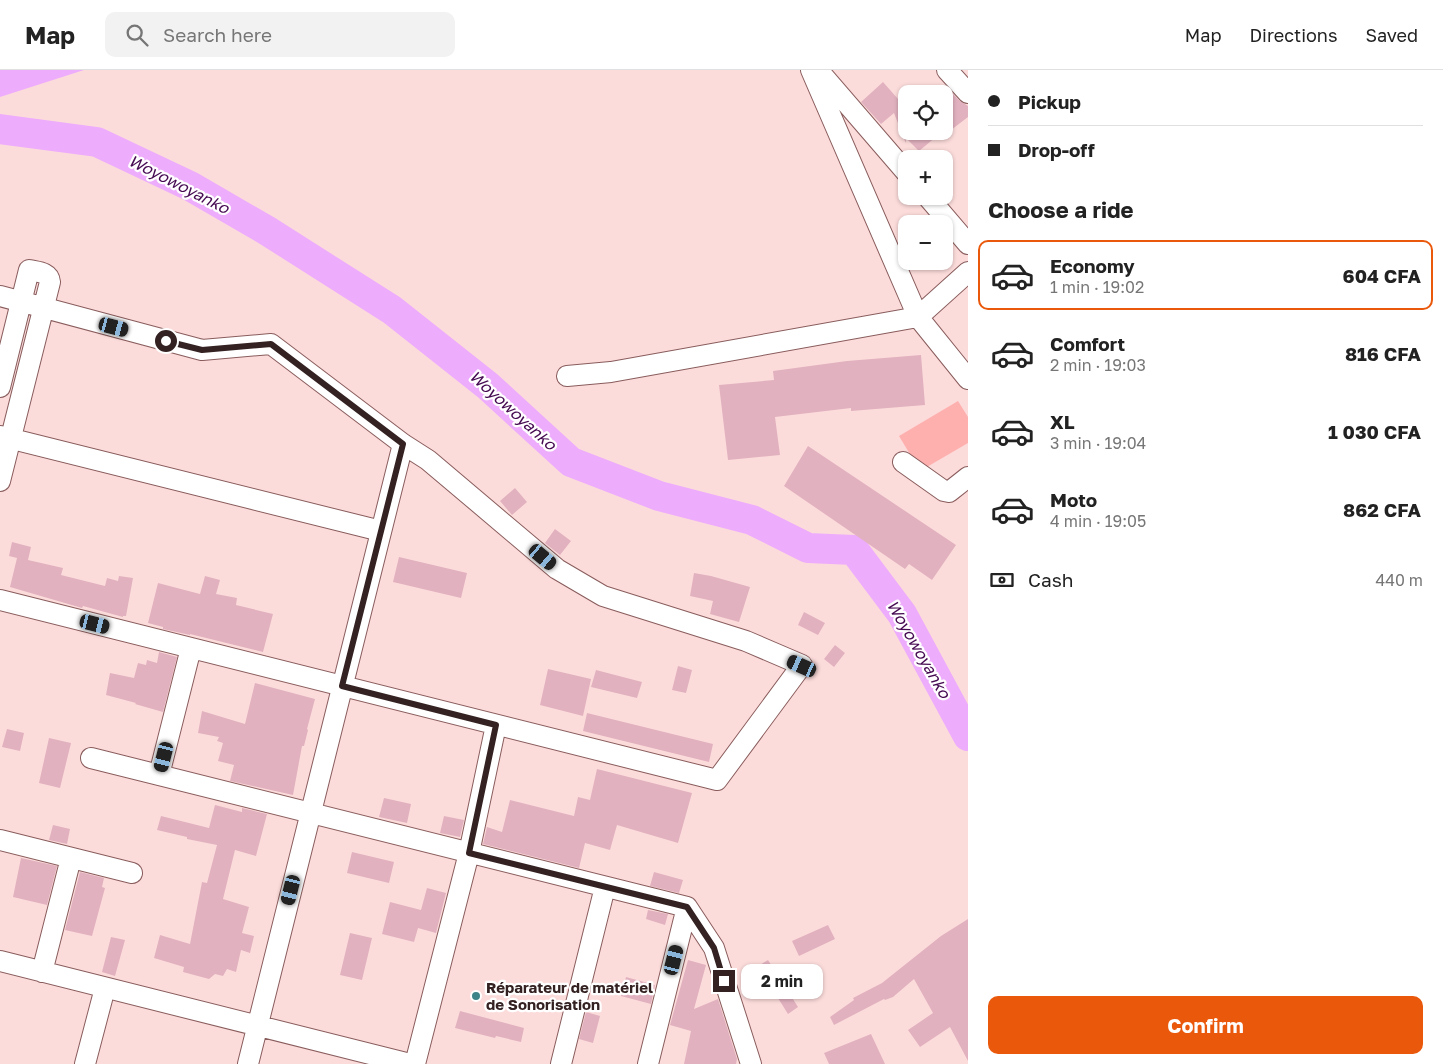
<!DOCTYPE html>
<html lang="en">
<head>
<meta charset="utf-8">
<style>
  body { margin:0; font-family:"Golos Text",sans-serif; background:#f2f2f2; color:#222; height:100vh; display:flex; flex-direction:column; font-size:19px; white-space:nowrap }
  * { box-sizing:border-box; margin:0 }
  p { font-size:16px; color:#767676 }
  .icon { flex:none; width:28px; height:28px; fill:none; stroke:currentColor; stroke-width:2; stroke-linecap:round; stroke-linejoin:round }
  .map { position:relative; flex:1; overflow:hidden }
  .details { display:flex; flex-direction:column; background:#fff; width:475px }
  .details>* { flex:none }
  .guide { display:grid; align-content:center; height:110px; padding:0 20px; background:#fff }
  .controls { position:absolute; left:898px; top:15px; display:grid; gap:10px }
  .controls a { display:grid; place-items:center; width:55px; height:55px; border-radius:10px; background:#fff; box-shadow:0 1px 4px #0004; font-size:25px }
  .end { position:absolute; width:22px; height:22px; margin:-11px; border:6px solid #342121; background:#fff; box-shadow:0 0 0 2px #fff }
  .from { border-radius:50% }
  .bubble { position:absolute; height:35px; border-radius:10px; background:#fff; box-shadow:0 1px 4px #0004; font-size:16px; font-weight:700; line-height:35px; text-align:center }
  .car { position:absolute; width:15px; height:30px; margin:-15px -8px; border-radius:6px; box-shadow:0 0 4px 1px #0007; background:linear-gradient(#222 24%,#8ab4d8 0 40%,#222 0 76%,#8ab4d8 0 86%,#222 0) }
  .guide b { display:flex; align-items:center; gap:18px; height:48px; font-size:19px }
  .guide b+b { border-top:1px solid #e0e0e0 }
  .guide i { width:12px; height:12px; background:#222 }
  ul { padding:0; list-style:none }
  li { display:flex; align-items:center; gap:15px; height:70px; margin:0 10px 8px; padding:0 10px; border:2px solid transparent; border-radius:10px }
  li div { flex:1 }
  li b { display:block; font-size:19px }
  li em { font-style:normal; font-weight:700 }
  li.current { border-color:#ea580c }
  li>.icon { width:45px; height:45px; stroke-width:1.5 }
  h2 { padding:0 20px; font-size:22px; line-height:60px }
  .pay { display:flex; align-items:center; gap:12px; height:55px; padding:0 20px; font-size:19px }
  .pay p { margin-inline-start:auto }
  .action { display:flex; gap:10px; margin-top:auto; padding:10px 20px }
  .action a { flex:1; height:58px; border-radius:10px; background:#ea580c; color:#fff; font-size:20px; font-weight:700; line-height:58px; text-align:center }
  header { display:flex; align-items:center; gap:30px; box-sizing:border-box; height:70px; padding:0 25px; background:#fff; border-bottom:1px solid #e0e0e0 }
  header strong { font-size:24px }
  nav { display:flex; gap:28px; margin-inline-start:auto; font-size:18px }
  .search { width:350px; height:45px; background:#f2f2f2; display:flex; align-items:center; gap:12px; box-sizing:border-box; padding:0 18px; border-radius:10px; color:#767676; font-size:19px }
  main { display:flex; flex:1; min-height:0 }
  .map>svg:first-child { display:block }
  .green { fill:#feb0af }
  .water { fill:#edacfc }
  .lines { fill:none; stroke-linecap:round; stroke-linejoin:round }
  .river { stroke:#edacfc; stroke-width:30 }
  .building { fill:#e2b1bf }
  .minor-casing { stroke:#895c5c; stroke-width:22 }
  .minor { stroke:#fff; stroke-width:20 }
  .route { stroke:#342121; stroke-width:6 }
  .poi-dot { fill:#3c8488; stroke:#fff; stroke-width:2 }
  .labels { text-anchor:middle; dominant-baseline:central; stroke-width:4.5; stroke-linejoin:round; paint-order:stroke }
  .poi-label { font-size:15px; font-weight:bold; fill:#342121; stroke:#fff; text-anchor:start }
  .water-label { font-size:16px; font-style:italic; fill:#460a52; stroke:#fff }
</style>
</head>
<body>
<header>
<strong>Map</strong>
<div class="search"><svg class="icon" aria-label="search" viewBox="0 0 24 24"><circle cx="10" cy="10" r="6"/><path d="M15 15l6 6"/></svg>Search here</div>
<nav><a>Map</a><a>Directions</a><a>Saved</a></nav>
</header>
<main>
<div class="map">
<svg width="968" height="994" viewBox="0 0 968 994">
  <rect width="100%" height="100%" fill="#fcdcdb"/>
  <path class="green" d="M958 331 968 347V373L920 401 899 366Z"/>
  <path class="water" d="M0 0H84L0 27Z"/>
  <g class="lines">
    <path class="river" d="M0 59 97 72 190 116 266 160 392 240 488 316 571 392 659 426 752 450 808 478 854 480 902 544 968 666"/>
  </g>
  <path class="building" d="M883 12 906 38V61H943L919 81 906 68V73L900 61H901L894 43 881 54 861 32Z
    M951 22 960 31 968 36V47L951 60 944 51V29Z
    M921 285 925 335 851 341V338L775 347 780 385 728 390 719 315 774 310 773 301 847 291Z
    M808 376 956 475 932 510 909 494 905 499 784 416Z
    M515 418 527 432 512 445 500 431Z
    M555 459 571 471 560 485 545 473Z
    M12 472 31 477 28 490 63 498 61 505 105 516 107 508 118 511 119 506 133 508 126 546H123V547L83 536 82 538 10 517 17 488 9 486Z
    M399 487 467 503 461 528 393 512Z
    M694 503 711 506 750 517 739 552 710 544 713 531 690 526Z
    M205 506 220 510 216 524 237 528 236 535 273 544 263 582 190 564V565L163 559V557L148 553 158 513 200 524Z
    M804 542 825 553 818 565 798 555Z
    M835 575 845 583 834 597 824 589Z
    M159 582 177 587 163 642 135 634 136 633 106 625 110 603 134 608 138 593 146 595 147 590 157 593Z
    M678 596 692 600 686 623 672 620Z
    M548 599 591 609 583 646 540 635Z
    M596 600 642 612 637 628 591 617Z
    M255 613 315 629 307 659 308 660 304 676H302L293 725 230 711 234 695 218 691 223 673 217 671 219 667 198 663 202 641 245 654Z
    M587 643 713 674 709 692 583 661Z
    M7 659 24 663 20 681 2 677Z
    M49 668 71 673 60 718 39 713Z
    M597 699 692 723 678 773 617 755 610 780 585 773 579 798 483 774 487 757 502 762 510 730 574 746 578 727 590 730Z
    M384 728 411 734 407 753 379 747Z
    M215 735 242 742V738L267 744 256 786 235 780 223 829 249 837 242 863 254 866 250 883 241 880 236 902 227 899 223 906 215 904 209 909 183 902 184 897 154 888 160 865 190 874 202 812 207 813 217 775 187 769V767L157 760 161 746 209 758Z
    M444 746 464 750 460 767 440 763Z
    M53 755 70 759 67 774 49 770Z
    M352 782 394 792 389 813 347 803Z
    M21 788 57 796 47 835 13 827Z
    M80 802 104 808 102 817 105 818 92 866 65 860Z
    M654 802 683 810 679 823 650 816Z
    M427 818 446 823 436 863 418 858 414 872 382 864 390 832 421 840Z
    M648 840 668 844 665 855 646 849Z
    M968 849V991L950 957 920 977 908 960 933 943 914 909 893 927 885 930 884 929 834 955 830 947 854 930 853 928 882 913 941 866Z
    M828 855 835 869 799 886 792 871Z
    M350 863 372 868 362 910 340 905Z
    M111 867 125 870 115 906 102 902Z
    M688 890 706 895 694 939 718 929 737 989 736 994H684L691 961 670 955Z
    M768 890 798 937 788 944 758 896Z
    M626 907 655 915 651 934 621 926Z
    M460 941 524 958 521 972 496 966 495 968 455 958Z
    M586 942 600 946 593 973 579 969Z
    M871 964 885 994H829L824 983Z"/>
  <g class="lines">
    <g class="minor-casing">
      <path id="minor" d="M811 0 918 247 968 309
        M818 0 906 102
        M947 0 968 23
        M927 126 968 174
        M0 226 202 280 271 274 403 374 428 390 557 499 603 526 746 571 802 595 717 710 0 530
        M567 306 611 302 918 247 968 202
        M0 317 29 200C38 202 49 202 50 212L0 411
        M0 366 381 461
        M903 392 944 421 949 422 968 407
        M91 688 687 837 714 878 751 994
        M159 705 191 578
        M0 770 132 803
        M0 891 410 994
        M42 902 71 788
        M85 994 105 918
        M248 994 403 374
        M415 994 469 783 496 655
        M561 994 605 817
        M648 994 687 837"/>
    </g>
    <use href="#minor" class="minor"/>
  </g>
  <g class="lines">
    <path class="route" d="M166 271 202 280 271 274 403 374 342 616 496 655 469 783 687 837 714 878 724 911"/>
  </g>
  <circle class="poi-dot" cx="476" cy="926" r="5"/>
  <g class="labels">
    <g class="poi-label">
      <text x="486" y="917">Réparateur de matériel<tspan x="486" dy="17">de Sonorisation</tspan></text>
    </g>
    <g class="water-label">
      <text transform="translate(179 114) rotate(27)">Woyowoyanko</text>
      <text transform="translate(513 340) rotate(42)">Woyowoyanko</text>
      <text transform="translate(919 579) rotate(60)">Woyowoyanko</text>
    </g>
  </g>
</svg>
<div class="controls">
<a><svg class="icon" aria-label="locate" viewBox="0 0 24 24"><circle cx="12" cy="12" r="6"/><path d="M12 2v4M12 18v4M2 12h4M18 12h4"/></svg></a>
<a>+</a>
<a>−</a>
</div>
<i class="end from" style="left:166px;top:271px"></i>
<i class="end" style="left:724px;top:911px"></i>
<div class="bubble" style="left:741px;top:894px;width:82px">2 min</div>
<i class="car" style="left:114px;top:257px;rotate:105deg"></i>
<i class="car" style="left:543px;top:487px;rotate:130deg"></i>
<i class="car" style="left:95px;top:554px;rotate:104deg"></i>
<i class="car" style="left:802px;top:596px;rotate:294deg"></i>
<i class="car" style="left:164px;top:687px;rotate:194deg"></i>
<i class="car" style="left:291px;top:820px;rotate:194deg"></i>
<i class="car" style="left:674px;top:890px;rotate:14deg"></i>
</div>
<section class="details">
<div class="guide">
<b><i class="from"></i>Pickup</b>
<b><i></i>Drop-off</b>
</div>
<h2>Choose a ride</h2>
<ul>
<li class="current"><svg class="icon" aria-label="car" viewBox="0 0 24 24"><path d="M5 17H2v-5l4-1 3-4h7l3 4 3 1v5h-3M9 17h6M6 11h13"/><circle cx="7" cy="17" r="2"/><circle cx="17" cy="17" r="2"/></svg><div><b>Economy</b><p>1 min · 19:02</p></div><em>604 CFA</em></li>
<li><svg class="icon" aria-label="car" viewBox="0 0 24 24"><path d="M5 17H2v-5l4-1 3-4h7l3 4 3 1v5h-3M9 17h6M6 11h13"/><circle cx="7" cy="17" r="2"/><circle cx="17" cy="17" r="2"/></svg><div><b>Comfort</b><p>2 min · 19:03</p></div><em>816 CFA</em></li>
<li><svg class="icon" aria-label="car" viewBox="0 0 24 24"><path d="M5 17H2v-5l4-1 3-4h7l3 4 3 1v5h-3M9 17h6M6 11h13"/><circle cx="7" cy="17" r="2"/><circle cx="17" cy="17" r="2"/></svg><div><b>XL</b><p>3 min · 19:04</p></div><em>1 030 CFA</em></li>
<li><svg class="icon" aria-label="car" viewBox="0 0 24 24"><path d="M5 17H2v-5l4-1 3-4h7l3 4 3 1v5h-3M9 17h6M6 11h13"/><circle cx="7" cy="17" r="2"/><circle cx="17" cy="17" r="2"/></svg><div><b>Moto</b><p>4 min · 19:05</p></div><em>862 CFA</em></li>
</ul>
<div class="pay"><svg class="icon" aria-label="cash" viewBox="0 0 24 24"><path d="M3 7h18v10H3z"/><circle cx="12" cy="12" r="2"/></svg>Cash<p>440 m</p></div>
<div class="action"><a>Confirm</a></div>
</section>
</main>
</body>
</html>
